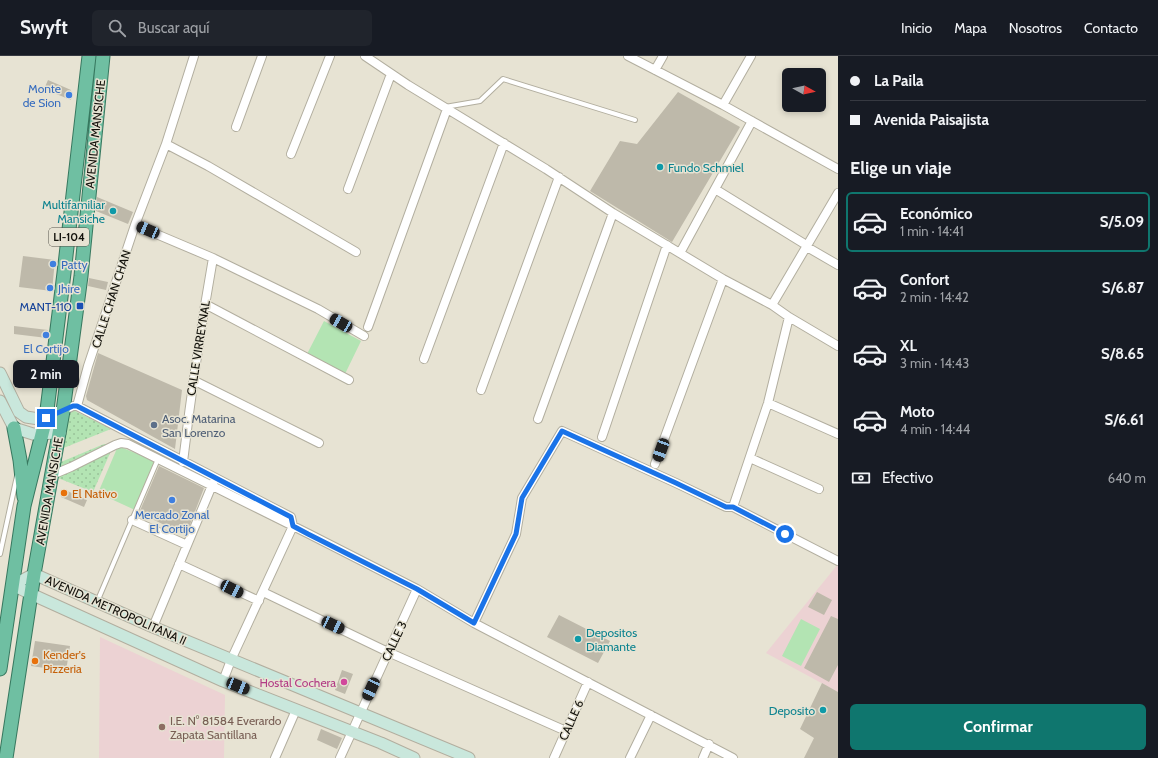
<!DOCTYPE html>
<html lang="es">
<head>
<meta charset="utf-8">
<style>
  body { margin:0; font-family:Cabin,sans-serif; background:#20242c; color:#f1f3f6; height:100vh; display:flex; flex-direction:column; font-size:15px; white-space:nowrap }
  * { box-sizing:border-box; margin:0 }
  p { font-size:13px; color:#9ea1a6 }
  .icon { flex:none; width:22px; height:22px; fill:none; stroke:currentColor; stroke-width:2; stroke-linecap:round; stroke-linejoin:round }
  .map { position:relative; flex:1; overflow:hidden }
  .drawer { display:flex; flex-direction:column; background:#171b24; width:320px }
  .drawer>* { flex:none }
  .top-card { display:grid; align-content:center; height:88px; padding:0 12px; background:#171b24 }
  .needle { width:26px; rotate:98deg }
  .fabs { position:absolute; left:782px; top:12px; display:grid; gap:8px }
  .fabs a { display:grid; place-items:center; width:44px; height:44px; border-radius:6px; background:#171b24; box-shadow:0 2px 6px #0003; font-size:20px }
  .end { position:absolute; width:18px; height:18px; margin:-9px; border:5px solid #1a73e8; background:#fff; box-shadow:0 0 0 2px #fff }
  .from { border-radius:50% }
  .bubble { position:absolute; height:28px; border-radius:6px; background:#171b24; box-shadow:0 2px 6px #0003; font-size:13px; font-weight:700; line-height:28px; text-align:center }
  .car { position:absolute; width:12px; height:24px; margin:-12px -6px; border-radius:5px; box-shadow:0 0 3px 1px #0007; background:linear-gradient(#222 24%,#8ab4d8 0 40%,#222 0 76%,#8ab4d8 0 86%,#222 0) }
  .top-card b { display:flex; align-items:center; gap:14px; height:38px; font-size:15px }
  .top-card b+b { border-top:1px solid #363941 }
  .top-card i { width:10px; height:10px; background:#f1f3f6 }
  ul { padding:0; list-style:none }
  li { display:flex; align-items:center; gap:12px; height:60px; margin:0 8px 6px; padding:0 4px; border:2px solid transparent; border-radius:6px }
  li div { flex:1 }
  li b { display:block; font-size:15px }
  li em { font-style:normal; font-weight:700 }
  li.selected { border-color:#0f766e }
  li>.icon { width:36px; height:36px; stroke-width:1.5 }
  h2 { padding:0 12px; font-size:18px; line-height:48px }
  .pay { display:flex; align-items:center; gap:10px; height:44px; padding:0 12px; font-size:15px }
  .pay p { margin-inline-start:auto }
  .primary-button { display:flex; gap:8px; margin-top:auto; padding:8px 12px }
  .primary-button a { flex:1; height:46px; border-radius:6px; background:#0f766e; color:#fff; font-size:16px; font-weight:700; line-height:46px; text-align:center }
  header { display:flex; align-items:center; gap:24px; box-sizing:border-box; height:56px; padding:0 20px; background:#171b24; border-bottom:1px solid #363941 }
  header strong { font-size:19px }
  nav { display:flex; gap:22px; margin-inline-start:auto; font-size:14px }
  .search { width:280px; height:36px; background:#20242c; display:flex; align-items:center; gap:10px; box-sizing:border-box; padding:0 14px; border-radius:6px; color:#9ea1a6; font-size:15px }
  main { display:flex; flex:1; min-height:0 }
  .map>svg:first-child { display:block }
  .education { fill:#ecd2d3 }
  .park { fill:url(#park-dots) }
  .pitch { fill:#b3e4b3 }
  .building { fill:#beb9aa }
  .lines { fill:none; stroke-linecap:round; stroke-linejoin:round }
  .service-casing { stroke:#b2ae9f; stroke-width:6 }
  .minor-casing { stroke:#b2ae9f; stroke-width:10 }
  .secondary-casing { stroke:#b2ae9f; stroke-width:13 }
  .trunk-casing { stroke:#37785f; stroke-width:15 }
  .service { stroke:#fff; stroke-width:4 }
  .minor { stroke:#fff; stroke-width:8 }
  .secondary { stroke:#c9e7dc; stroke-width:11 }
  .trunk { stroke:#6fbfa2; stroke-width:13 }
  .route { stroke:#1a73e8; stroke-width:5 }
  .shop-dot { fill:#3f7fe0; stroke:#e7e3d3; stroke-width:1.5 }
  .culture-dot { fill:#0f9aa8; stroke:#e7e3d3; stroke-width:1.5 }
  .transit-dot { fill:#1a4fb4; stroke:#e7e3d3; stroke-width:1.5 }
  .service-dot { fill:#5c6f8a; stroke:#e7e3d3; stroke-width:1.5 }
  .food-dot { fill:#e8710a; stroke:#e7e3d3; stroke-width:1.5 }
  .hotel-dot { fill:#d1479c; stroke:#e7e3d3; stroke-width:1.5 }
  .education-dot { fill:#8d6e63; stroke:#e7e3d3; stroke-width:1.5 }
  .labels { text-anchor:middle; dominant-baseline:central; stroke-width:3; stroke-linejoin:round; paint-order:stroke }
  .shield { fill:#e7e3d3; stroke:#535148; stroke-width:1 }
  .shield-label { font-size:11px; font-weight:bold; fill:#13120c }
  .shop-label { font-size:12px; fill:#366cbe; stroke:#e7e3d3; text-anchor:start }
  .street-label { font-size:12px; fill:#13120c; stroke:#e7e3d3 }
  .culture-label { font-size:12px; fill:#0d838f; stroke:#e7e3d3; text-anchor:start }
  .transit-label { font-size:12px; fill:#164399; stroke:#e7e3d3; text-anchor:end }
  .service-label { font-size:12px; fill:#4e5e75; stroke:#e7e3d3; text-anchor:start }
  .food-label { font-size:12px; fill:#c56008; stroke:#e7e3d3; text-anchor:start }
  .hotel-label { font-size:12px; fill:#b23c85; stroke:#e7e3d3; text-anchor:end }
  .education-label { font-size:12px; fill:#785e54; stroke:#e7e3d3; text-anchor:start }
</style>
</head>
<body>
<header>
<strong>Swyft</strong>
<div class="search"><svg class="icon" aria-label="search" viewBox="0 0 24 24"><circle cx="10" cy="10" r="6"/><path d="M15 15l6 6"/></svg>Buscar aquí</div>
<nav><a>Inicio</a><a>Mapa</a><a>Nosotros</a><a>Contacto</a></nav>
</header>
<main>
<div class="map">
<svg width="838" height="702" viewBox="0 0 838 702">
  <defs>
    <pattern id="park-dots" width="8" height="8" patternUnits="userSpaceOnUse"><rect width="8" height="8" fill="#b3e4b3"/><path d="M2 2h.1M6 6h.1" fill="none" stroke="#99c399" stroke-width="1.8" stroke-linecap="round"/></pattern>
  </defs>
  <rect width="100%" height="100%" fill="#e7e3d3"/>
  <path class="education" d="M838 508V636L766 597Z
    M100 581 225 639 224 702H99Z"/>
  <path class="park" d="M73 354 111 373 61 393 66 357Z
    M104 388H114L93 436 58 422 61 406Z"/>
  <path class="pitch" d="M324 265 361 285 345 318 307 298Z
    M118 390 155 405 135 454 98 437Z
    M801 563 820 573 801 610 782 600Z"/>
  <path class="building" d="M48 24 71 34V44L44 33Z
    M678 36 740 71 672 186 590 135 620 85 637 88Z
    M97 141 133 156 128 168 96 155Z
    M23 200 55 204 52 235 19 231Z
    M89 222 108 226 106 234 88 230Z
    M14 270 48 274 47 282 14 278Z
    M98 297 182 334 175 393 87 344 86 340Z
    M159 410 204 432 186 479 139 457Z
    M63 433 87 444 84 451 61 441Z
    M817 536 832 544 824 559 808 551Z
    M559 559 610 585 598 607 547 581Z
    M831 560 838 563V609L829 626 804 612Z
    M35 585 70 590 66 615 31 610Z
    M342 614 353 618 345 638 335 634Z
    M822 627 838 636V702H804L814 682 800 673Z
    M321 673 342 682 337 693 317 684Z"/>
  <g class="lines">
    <g class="service-casing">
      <path id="service" d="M445 51 480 45 503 23 635 64
        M0 498 17 420
        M97 546 158 403"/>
    </g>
    <g class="minor-casing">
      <path id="minor" d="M365 0 408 29 546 113 613 157 723 223 772 249
        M628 0 723 49 838 113
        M655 14 663 0
        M723 49 751 0
        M236 71 262 0
        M166 88 208 110 356 196
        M291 98 330 0
        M348 133 391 18
        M715 133 803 187
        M135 169 213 202 318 253 364 280
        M807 191 838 209
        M680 197 752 65
        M205 248 349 324
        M789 261 838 290
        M368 271 447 53
        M424 303 504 87
        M193 324 319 387
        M481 334 559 121
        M768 347 838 378
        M77 350 88 310 135 169 166 88 194 0
        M63 355 73 350H77L291 461 293 470 231 604 223 625
        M538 363 613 157
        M602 381 667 189
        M750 402 819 433
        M183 406C191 338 201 270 213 202
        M655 408 723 223
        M52 419 71 411 115 389 121 387 128 388 293 470 309 478 417 533 474 567 733 702
        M733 451 768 347 789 261 772 249 838 137
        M132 464 187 489
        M179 508 259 545
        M263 536 388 596 566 675
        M474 567 516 478 522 442 562 375 676 427 726 451H733L838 505
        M153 571 213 427
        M275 702 296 654
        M340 702 417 533
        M554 702 588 626
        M630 702 651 659
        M703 702 709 688"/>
    </g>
    <g class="secondary-casing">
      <path id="secondary" d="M0 317 19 356 26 361 39 363 46 362 63 355
        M0 345 14 372 33 378 60 377
        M13 529 34 518 153 571 469 702
        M13 529 31 538 223 625 381 687 414 702"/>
    </g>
    <g class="trunk-casing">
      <path id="trunk" d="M14 372 20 404 24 441
        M0 613 24 450 46 362 64 217 89 0
        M6 702 34 518 63 355 81 220 103 0"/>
    </g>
    <use href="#service" class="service"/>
    <use href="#minor" class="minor"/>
    <use href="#secondary" class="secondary"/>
    <use href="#trunk" class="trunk"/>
  </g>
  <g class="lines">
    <path class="route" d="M46 362 73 350H77L291 461 293 470 308 478 417 533 474 567 516 478 522 442 562 375 676 427 726 451H733L785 478"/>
  </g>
  <g class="shop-dot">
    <circle cx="69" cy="39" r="4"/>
    <circle cx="53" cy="208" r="4"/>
    <circle cx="50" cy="232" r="4"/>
    <circle cx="46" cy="279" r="4"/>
    <circle cx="172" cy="444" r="4"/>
  </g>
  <g class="culture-dot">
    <circle cx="660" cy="111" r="4"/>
    <circle cx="113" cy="155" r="4"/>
    <circle cx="578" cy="583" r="4"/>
    <circle cx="823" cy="654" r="4"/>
  </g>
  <rect class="transit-dot" x="76" y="246" width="8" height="8" rx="2"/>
  <circle class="service-dot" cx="154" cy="369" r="4"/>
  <g class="food-dot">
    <circle cx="64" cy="437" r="4"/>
    <circle cx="35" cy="605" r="4"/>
  </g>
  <circle class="hotel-dot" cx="344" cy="626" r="4"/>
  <circle class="education-dot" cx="162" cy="671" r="4"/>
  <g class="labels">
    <rect class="shield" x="49" y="172" width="40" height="18" rx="3"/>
    <g class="shield-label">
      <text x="69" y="181">LI-104</text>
    </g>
    <g class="shop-label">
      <text x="61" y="32" text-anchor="end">Monte<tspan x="61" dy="14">de Sion</tspan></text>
      <text x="61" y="208">Patty</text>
      <text x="58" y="232">Jhire</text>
      <text x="46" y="292" text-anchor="middle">El Cortijo</text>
      <text x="172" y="458" text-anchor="middle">Mercado Zonal<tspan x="172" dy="14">El Cortijo</tspan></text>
    </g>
    <g class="street-label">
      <text transform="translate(95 78) rotate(-84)">AVENIDA MANSICHE</text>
      <text transform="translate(111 243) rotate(-72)">CALLE CHAN CHAN</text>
      <text transform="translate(198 292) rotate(-81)">CALLE VIRREYNAL</text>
      <text transform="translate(49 435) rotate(-80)">AVENIDA MANSICHE</text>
      <text transform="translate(116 554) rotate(24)">AVENIDA METROPOLITANA II</text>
      <text transform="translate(394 585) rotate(-65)">CALLE 3</text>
      <text transform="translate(571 664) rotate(-66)">CALLE 6</text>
    </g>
    <g class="culture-label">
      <text x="668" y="111">Fundo Schmiel</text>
      <text x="105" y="148" text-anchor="end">Multifamiliar<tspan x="105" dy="14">Mansiche</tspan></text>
      <text x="586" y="576">Depositos<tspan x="586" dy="14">Diamante</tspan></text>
      <text x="815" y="654" text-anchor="end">Deposito</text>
    </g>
    <g class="transit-label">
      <text x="72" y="250">MANT-110</text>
    </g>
    <g class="service-label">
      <text x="162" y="362">Asoc. Matarina<tspan x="162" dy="14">San Lorenzo</tspan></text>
    </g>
    <g class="food-label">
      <text x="72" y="437">El Nativo</text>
      <text x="43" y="598">Kender's<tspan x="43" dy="14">Pizzeria</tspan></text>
    </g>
    <g class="hotel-label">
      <text x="336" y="626">Hostal Cochera</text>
    </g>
    <g class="education-label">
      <text x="170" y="664">I.E. N° 81584 Everardo<tspan x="170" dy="14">Zapata Santillana</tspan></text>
    </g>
  </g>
</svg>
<div class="fabs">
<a><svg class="needle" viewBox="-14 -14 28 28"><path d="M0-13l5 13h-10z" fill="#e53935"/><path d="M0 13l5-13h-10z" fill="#9ea1a6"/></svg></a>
</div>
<i class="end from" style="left:785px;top:478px"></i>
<i class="end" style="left:46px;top:362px"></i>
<div class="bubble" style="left:13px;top:304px;width:66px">2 min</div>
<i class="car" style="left:148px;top:174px;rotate:293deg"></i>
<i class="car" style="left:341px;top:267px;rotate:300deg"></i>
<i class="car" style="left:661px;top:394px;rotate:200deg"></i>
<i class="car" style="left:232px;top:533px;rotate:116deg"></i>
<i class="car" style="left:333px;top:569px;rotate:115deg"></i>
<i class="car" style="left:238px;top:630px;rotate:112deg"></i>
<i class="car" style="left:371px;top:633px;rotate:205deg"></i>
</div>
<section class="drawer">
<div class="top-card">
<b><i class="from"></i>La Paila</b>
<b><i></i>Avenida Paisajista</b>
</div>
<h2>Elige un viaje</h2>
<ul>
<li class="selected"><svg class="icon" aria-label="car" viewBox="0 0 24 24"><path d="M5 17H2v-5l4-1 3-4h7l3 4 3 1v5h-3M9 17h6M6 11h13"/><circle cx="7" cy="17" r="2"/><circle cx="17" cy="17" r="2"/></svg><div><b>Económico</b><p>1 min · 14:41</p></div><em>S/5.09</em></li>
<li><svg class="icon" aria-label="car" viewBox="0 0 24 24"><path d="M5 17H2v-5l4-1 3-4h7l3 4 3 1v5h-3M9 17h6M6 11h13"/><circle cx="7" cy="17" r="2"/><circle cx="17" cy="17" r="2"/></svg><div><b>Confort</b><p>2 min · 14:42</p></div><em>S/6.87</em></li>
<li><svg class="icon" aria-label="car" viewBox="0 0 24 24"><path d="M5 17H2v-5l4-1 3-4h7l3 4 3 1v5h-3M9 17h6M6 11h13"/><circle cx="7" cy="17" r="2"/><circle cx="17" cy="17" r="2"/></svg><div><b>XL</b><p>3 min · 14:43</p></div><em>S/8.65</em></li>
<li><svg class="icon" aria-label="car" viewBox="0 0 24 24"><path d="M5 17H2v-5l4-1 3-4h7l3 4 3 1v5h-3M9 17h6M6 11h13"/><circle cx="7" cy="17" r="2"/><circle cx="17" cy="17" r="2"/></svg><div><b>Moto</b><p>4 min · 14:44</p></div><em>S/6.61</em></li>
</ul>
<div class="pay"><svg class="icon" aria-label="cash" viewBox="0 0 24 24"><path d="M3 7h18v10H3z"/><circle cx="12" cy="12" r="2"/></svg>Efectivo<p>640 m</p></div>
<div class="primary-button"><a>Confirmar</a></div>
</section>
</main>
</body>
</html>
